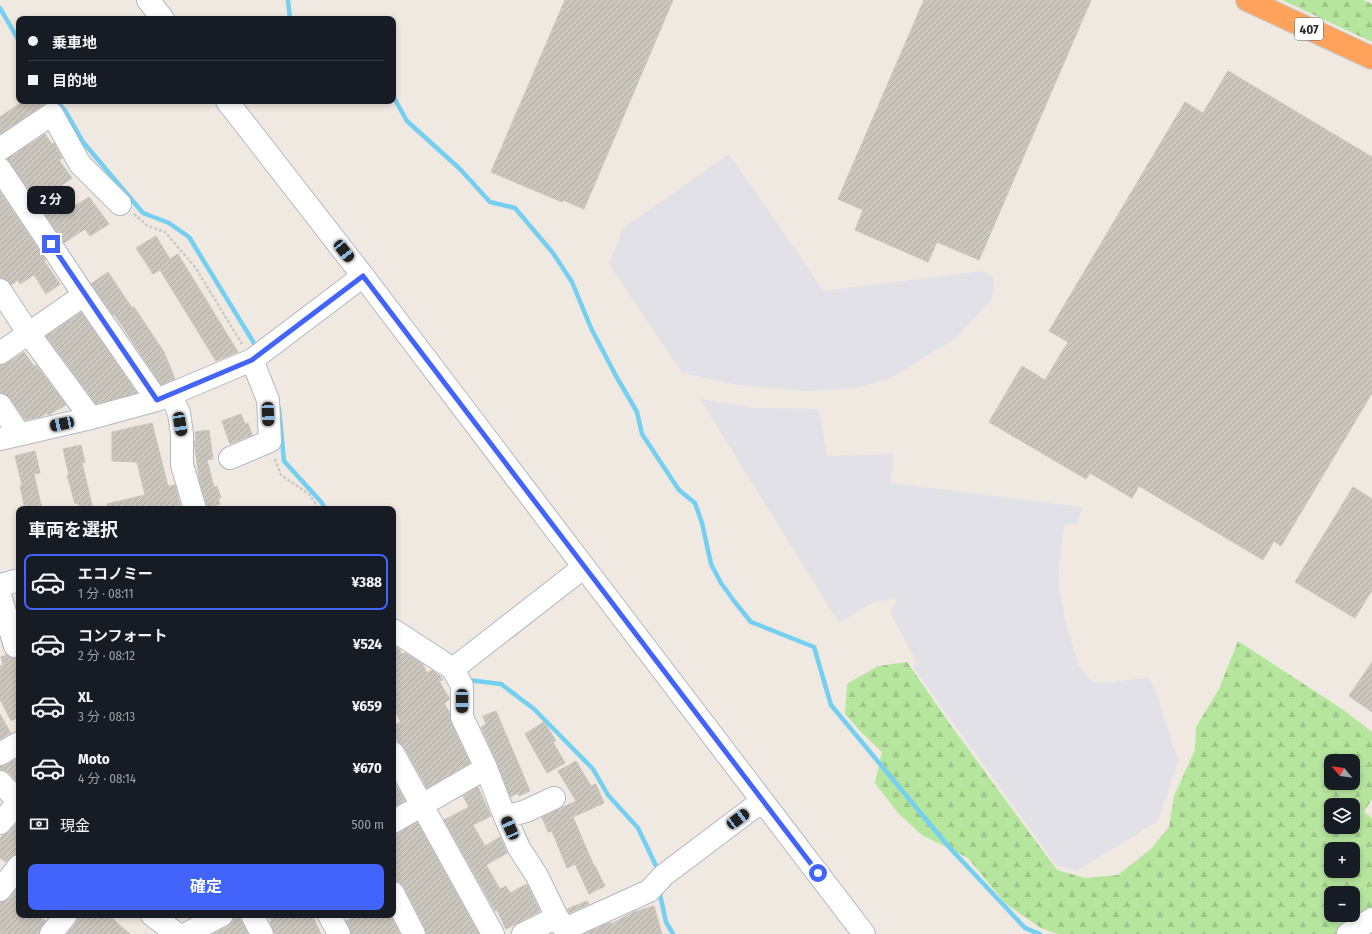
<!DOCTYPE html>
<html lang="ja">
<head>
<meta charset="utf-8">
<style>
  body { margin:0; font-family:"Fira Sans Condensed","Noto Sans JP",sans-serif; background:#20242c; color:#f1f3f6; height:100vh; display:flex; flex-direction:column; font-size:15px; white-space:nowrap }
  * { box-sizing:border-box; margin:0 }
  p { font-size:13px; color:#9ea1a6 }
  .icon { flex:none; width:22px; height:22px; fill:none; stroke:currentColor; stroke-width:2; stroke-linecap:round; stroke-linejoin:round }
  .map { position:relative; flex:1; overflow:hidden }
  .details { position:absolute; left:16px; top:506px; width:380px; height:412px; display:flex; flex-direction:column; background:#171b24; border-radius:8px; box-shadow:0 2px 6px #0003 }
  .details>* { flex:none }
  .top-card { position:absolute; left:16px; top:16px; width:380px; height:88px; border-radius:8px; box-shadow:0 2px 6px #0003; display:grid; align-content:center; height:88px; padding:0 12px; background:#171b24 }
  .needle { width:26px; rotate:299deg }
  .tools { position:absolute; left:1324px; top:754px; display:grid; gap:8px }
  .tools a { display:grid; place-items:center; width:36px; height:36px; border-radius:8px; background:#171b24; box-shadow:0 2px 6px #0003; font-size:20px }
  .end { position:absolute; width:18px; height:18px; margin:-9px; border:5px solid #4264fb; background:#fff; box-shadow:0 0 0 2px #fff }
  .from { border-radius:50% }
  .bubble { position:absolute; height:28px; border-radius:8px; background:#171b24; box-shadow:0 2px 6px #0003; font-size:13px; font-weight:700; line-height:28px; text-align:center }
  .car { position:absolute; width:12px; height:24px; margin:-12px -6px; border-radius:5px; box-shadow:0 0 3px 1px #0007; background:linear-gradient(#222 24%,#8ab4d8 0 40%,#222 0 76%,#8ab4d8 0 86%,#222 0) }
  .top-card b { display:flex; align-items:center; gap:14px; height:38px; font-size:15px }
  .top-card b+b { border-top:1px solid #363941 }
  .top-card i { width:10px; height:10px; background:#f1f3f6 }
  ul { padding:0; list-style:none }
  li { display:flex; align-items:center; gap:12px; height:56px; margin:0 8px 6px; padding:0 4px; border:2px solid transparent; border-radius:8px }
  li div { flex:1 }
  li b { display:block; font-size:15px }
  li em { font-style:normal; font-weight:700 }
  li.on { border-color:#4264fb }
  li>.icon { width:36px; height:36px; stroke-width:1.5 }
  h2 { padding:0 12px; font-size:18px; line-height:48px }
  .pay { display:flex; align-items:center; gap:10px; height:44px; padding:0 12px; font-size:15px }
  .pay p { margin-inline-start:auto }
  .cta { display:flex; gap:8px; margin-top:auto; padding:8px 12px }
  .cta a { flex:1; height:46px; border-radius:8px; background:#4264fb; color:#fff; font-size:16px; font-weight:700; line-height:46px; text-align:center }
  .map>svg:first-child { display:block }
  .industrial { fill:#e3e1e8 }
  .forest { fill:url(#forest-firs); fill-rule:evenodd }
  .lines { fill:none; stroke-linecap:round; stroke-linejoin:round }
  .stream { stroke:#75cff0; stroke-width:4.5 }
  .building { fill:url(#building-hatch); stroke:#cbc5ba }
  .minor-casing { stroke:#b4b7c1; stroke-width:24 }
  .highway-casing { stroke:#c9c9c9; stroke-width:24 }
  .path { stroke:#c9c9c9; stroke-width:2.5; stroke-dasharray:3 2; stroke-linecap:butt }
  .minor { stroke:#fff; stroke-width:22 }
  .highway { stroke:#ffa35c; stroke-width:22 }
  .route { stroke:#4264fb; stroke-width:5 }
  .labels { text-anchor:middle; dominant-baseline:central; stroke-width:3; stroke-linejoin:round; paint-order:stroke }
  .shield { fill:#fff; stroke:#6d6d6d; stroke-width:1 }
  .shield-label { font-size:13px; font-weight:bold; fill:#2e2e2e }
</style>
</head>
<body>
<div class="map">
<svg width="1372" height="934" viewBox="0 0 1372 934">
  <defs>
    <pattern id="forest-firs" width="22" height="20" patternUnits="userSpaceOnUse"><rect width="22" height="20" fill="#b6e59e"/><path d="M5 1l3.5 6h-7zM16 11l3.5 6h-7z" fill="#9dc588"/></pattern>
    <pattern id="building-hatch" width="6" height="6" patternUnits="userSpaceOnUse"><rect width="6" height="6" fill="#cbc7bf"/><path d="M-1 1l2-2M0 6l6-6M5 7l2-2" fill="none" stroke="#afaba4"/></pattern>
  </defs>
  <rect width="100%" height="100%" fill="#efe9e1"/>
  <path class="industrial" d="M729 154 824 291 983 271 992 276 994 284 992 299 956 338 889 379 855 388 805 391 737 385 682 373 609 264 623 228Z
    M700 399 755 408 819 409 827 456 894 454 891 483 1082 507 1078 523 1064 525 1059 567 1060 594 1067 626 1078 665 1092 682 1109 683 1133 679 1149 678 1155 689 1178 761 1158 821 1077 871 1056 865 913 667 917 662 890 613 897 598 873 602 839 623Z"/>
  <path class="forest" d="M1282 0H1363L1372 4V42Z
    M1238 641 1345 711 1372 732V799L1364 812 1372 818V934H1058L1041 928 1005 903 968 858 922 835 898 813 875 783 882 752 862 733 845 714 847 684 878 666 907 662 952 727 1057 870 1085 878 1118 875 1151 849 1169 827 1174 796 1195 750 1196 727 1219 689ZM1331 761H1353V783H1331ZM1331 805H1353V827H1331ZM1331 849H1353V871H1331ZM1331 893H1353V915H1331Z"/>
  <g class="lines">
    <path class="stream" d="M288 0 290 19
      M0 8 19 41
      M393 96 407 121 460 169 490 202 515 208 553 253 572 282 591 328 616 376 637 412 642 434 679 490 695 503 702 523 711 564 721 583 734 601 751 622 814 647 831 705 949 847 1025 928 1040 934
      M57 101 66 112 83 142 143 213 169 223 189 237 257 348
      M279 408 284 461 322 503 325 509
      M467 678 468 680 501 684 534 709 593 769 608 795 638 828 658 870
      M659 890 666 922 673 934"/>
  </g>
  <path class="building" d="M565 0H673L584 209 563 200 562 202 491 172Z
    M924 0H1091L979 260 937 242 928 262 855 230 863 210 838 199Z
    M1228 71 1372 157V393L1281 546 1274 541 1263 560 1139 486 1132 498 1090 473 1086 479 989 422 1022 366 1045 380 1068 342 1049 331 1185 102 1203 113Z
    M23 101H56L45 104 0 134V117Z
    M45 134 52 144 54 143 62 158 59 160 72 178 55 190 68 210 89 197 109 224 90 236 85 229 64 243 10 162 7 159Z
    M0 192 46 260 44 261 60 284 46 294 34 275 20 284 18 280 11 285 6 279 0 278Z
    M156 236 170 259 178 254 238 352 216 361 160 270 153 274 136 248Z
    M108 272 132 308 134 307 164 352 175 379 161 385 114 314 113 315 91 284Z
    M81 312 137 393 96 404 46 336Z
    M24 352 34 366 36 365 66 405 48 415 47 413 40 417 25 420 10 398 6 394 0 393V365L7 363Z
    M241 414 245 424 248 423 252 435 230 444 222 421Z
    M152 423 168 486 175 485 180 505 166 509H108L107 504 145 495 137 462 112 461V432Z
    M209 430 213 459 207 460 214 487 217 486 221 498H218L220 504 207 508 199 478 194 441H196L195 432Z
    M81 445 85 462 82 463 93 509H80L78 503 75 504 67 475H69L63 449Z
    M35 451 40 473 34 474 42 509H25L20 486 22 485 15 456Z
    M1353 487 1372 499V590L1355 618 1295 582Z
    M393 645 399 649 402 654 405 653 422 663 427 673 432 670 440 676 443 680 439 681 450 699 444 703 450 713 451 722 470 763 427 788 404 747 398 742 393 733V726L401 722 393 708Z
    M7 655 12 658H19V716L11 721 0 699V666L3 665 1 657Z
    M1372 662V712L1349 696Z
    M496 711 530 791 519 796 518 793 510 797 497 763 481 727 486 724 483 716Z
    M0 714 11 733 0 740Z
    M544 722 556 741 553 742 565 763 547 773 525 734Z
    M19 757V784L9 773 4 770H0V766L6 765Z
    M576 761 591 786 596 784 604 803 573 817 594 866H595L605 886 589 894 575 864 567 868 552 831 548 832 542 817 576 801 558 771Z
    M393 781H394L405 801 393 808Z
    M478 787 491 816 473 825 485 846 500 837 507 853 486 865 500 889 506 886 510 893 527 884 540 911 506 929 497 910 495 911 444 820 469 807 463 796Z
    M19 821V854L14 855 6 862 0 858V838L3 835 9 831Z
    M417 822 479 934H426L425 928 404 887 399 882 393 881V834L399 833Z
    M19 886V915H37L45 921 41 927 39 934H0V902L5 901 10 898Z
    M587 901 589 904 569 913 567 909Z
    M654 906 662 934H584L610 922 611 924 634 912Z
    M78 915H108L130 934H67L76 923Z
    M234 915H238L248 934H213L228 926 233 921Z
    M269 915H312L321 934H274L270 922 272 921Z
    M359 915H390L400 934H351L346 921Z"/>
  <g class="lines">
    <g class="minor-casing">
      <path id="minor" d="M148 0 163 19
        M227 101 363 276 584 567 864 934
        M0 149 52 114 80 164 120 204
        M0 169 84 295 157 400
        M0 290 29 334 91 418
        M0 353 84 295
        M171 395 179 413 182 434V465L195 509
        M0 405 19 434
        M0 439 91 418 157 400 252 360 363 276
        M230 458 270 441 268 400 252 360
        M0 588V585L19 580
        M0 595 15 646
        M393 630 453 669 462 686V717L486 768 505 817 519 848 537 876 557 917 568 934
        M453 669 584 567
        M393 753 493 934
        M0 754 19 743
        M0 782 19 802
        M505 817 526 811 554 798
        M393 822 486 768
        M0 823 19 802
        M0 890 19 866
        M393 893 414 934
        M152 915 177 934
        M252 915 262 934
        M329 915 339 934
        M565 929 649 891 664 875 762 801
        M51 934 66 915
        M186 934 222 915
        M523 934 557 917
        M1348 934 1372 919"/>
    </g>
    <g class="highway-casing">
      <path id="highway" d="M1247 0 1372 58"/>
    </g>
    <path class="path" d="M134 214 148 226 165 232 195 267 242 344
      M275 459 281 475 309 494 319 509"/>
    <use href="#minor" class="minor"/>
    <use href="#highway" class="highway"/>
  </g>
  <g class="lines">
    <path class="route" d="M51 244 157 400 252 360 363 276 818 873"/>
  </g>
  <g class="labels">
    <rect class="shield" x="1295" y="18" width="28" height="22" rx="3"/>
    <g class="shield-label">
      <text x="1309" y="29">407</text>
    </g>
  </g>
</svg>
<div class="tools">
<a><svg class="needle" viewBox="-14 -14 28 28"><path d="M0-13l5 13h-10z" fill="#e53935"/><path d="M0 13l5-13h-10z" fill="#9ea1a6"/></svg></a>
<a><svg class="icon" aria-label="layers" viewBox="0 0 24 24"><path d="M12 4l9 5-9 5-9-5zM3 14l9 5 9-5"/></svg></a>
<a>+</a>
<a>−</a>
</div>
<i class="end from" style="left:818px;top:873px"></i>
<i class="end" style="left:51px;top:244px"></i>
<div class="bubble" style="left:27px;top:186px;width:48px">2 分</div>
<i class="car" style="left:344px;top:251px;rotate:142deg"></i>
<i class="car" style="left:268px;top:414px;rotate:178deg"></i>
<i class="car" style="left:62px;top:424px;rotate:258deg"></i>
<i class="car" style="left:180px;top:424px;rotate:171deg"></i>
<i class="car" style="left:462px;top:701px;rotate:180deg"></i>
<i class="car" style="left:738px;top:819px;rotate:53deg"></i>
<i class="car" style="left:510px;top:828px;rotate:336deg"></i>
<div class="top-card">
<b><i class="from"></i>乗車地</b>
<b><i></i>目的地</b>
</div>
<section class="details">
<h2>車両を選択</h2>
<ul>
<li class="on"><svg class="icon" aria-label="car" viewBox="0 0 24 24"><path d="M5 17H2v-5l4-1 3-4h7l3 4 3 1v5h-3M9 17h6M6 11h13"/><circle cx="7" cy="17" r="2"/><circle cx="17" cy="17" r="2"/></svg><div><b>エコノミー</b><p>1 分 · 08:11</p></div><em>¥388</em></li>
<li><svg class="icon" aria-label="car" viewBox="0 0 24 24"><path d="M5 17H2v-5l4-1 3-4h7l3 4 3 1v5h-3M9 17h6M6 11h13"/><circle cx="7" cy="17" r="2"/><circle cx="17" cy="17" r="2"/></svg><div><b>コンフォート</b><p>2 分 · 08:12</p></div><em>¥524</em></li>
<li><svg class="icon" aria-label="car" viewBox="0 0 24 24"><path d="M5 17H2v-5l4-1 3-4h7l3 4 3 1v5h-3M9 17h6M6 11h13"/><circle cx="7" cy="17" r="2"/><circle cx="17" cy="17" r="2"/></svg><div><b>XL</b><p>3 分 · 08:13</p></div><em>¥659</em></li>
<li><svg class="icon" aria-label="car" viewBox="0 0 24 24"><path d="M5 17H2v-5l4-1 3-4h7l3 4 3 1v5h-3M9 17h6M6 11h13"/><circle cx="7" cy="17" r="2"/><circle cx="17" cy="17" r="2"/></svg><div><b>Moto</b><p>4 分 · 08:14</p></div><em>¥670</em></li>
</ul>
<div class="pay"><svg class="icon" aria-label="cash" viewBox="0 0 24 24"><path d="M3 7h18v10H3z"/><circle cx="12" cy="12" r="2"/></svg>現金<p>500 m</p></div>
<div class="cta"><a>確定</a></div>
</section>
</div>
</body>
</html>
